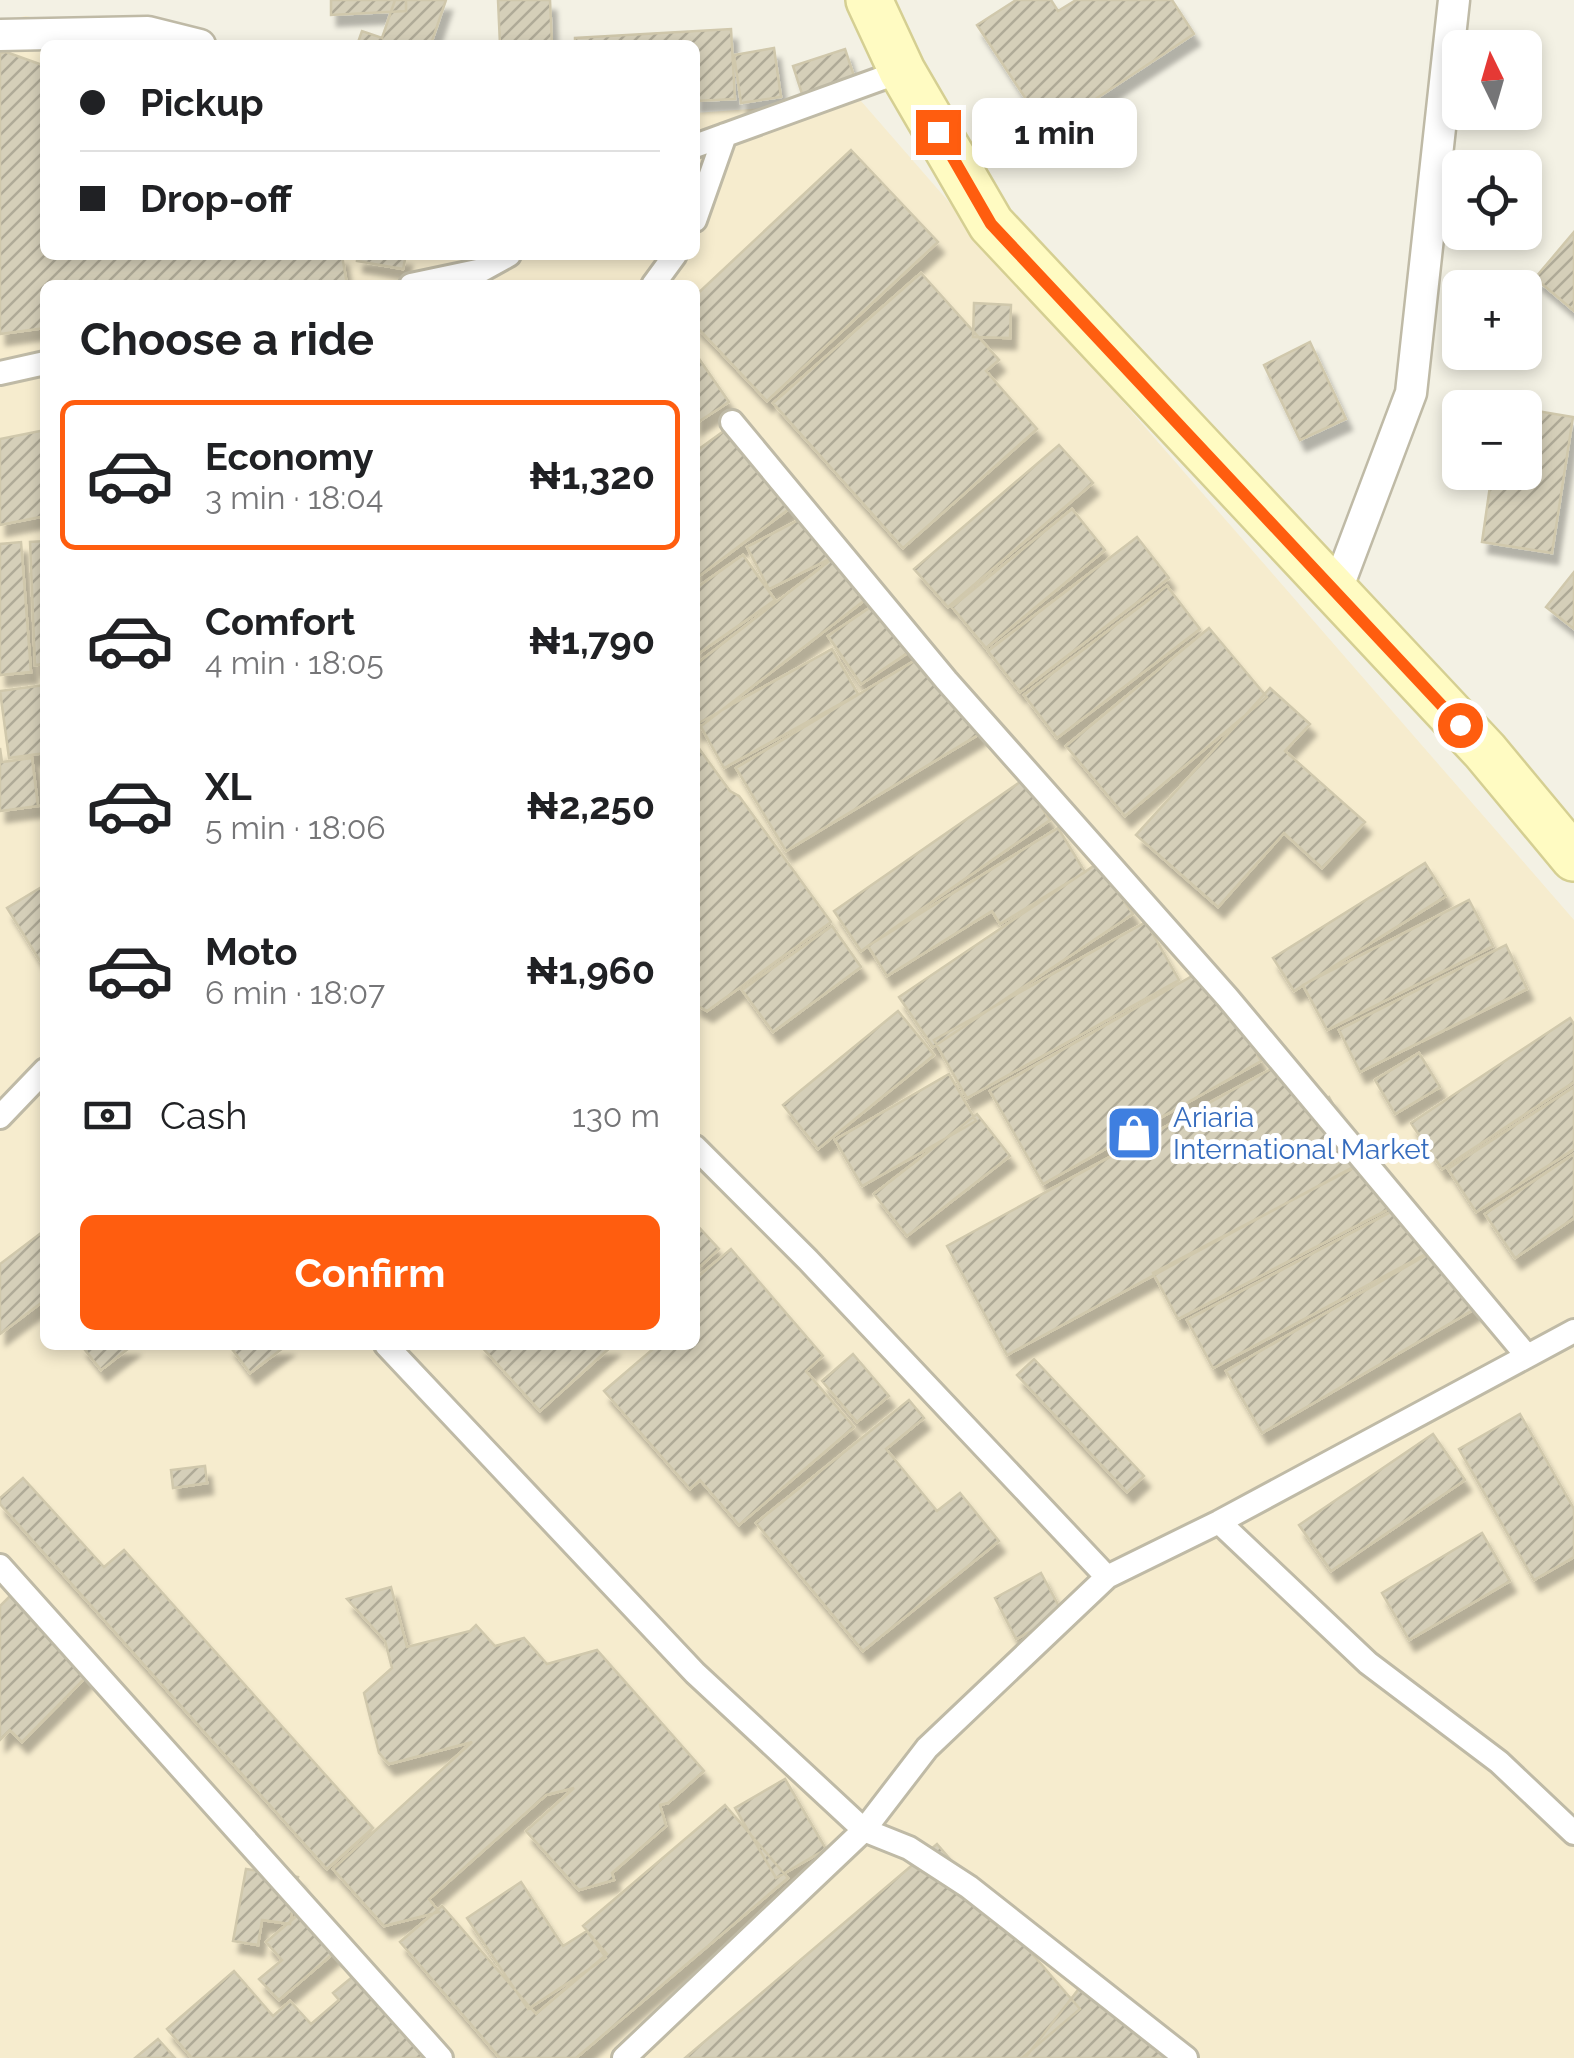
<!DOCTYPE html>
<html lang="en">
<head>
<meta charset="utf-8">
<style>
  body { margin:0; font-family:Raleway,sans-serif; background:#f6f6f6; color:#202124; height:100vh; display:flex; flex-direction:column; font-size:38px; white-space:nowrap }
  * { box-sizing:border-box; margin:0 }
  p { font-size:32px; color:#757577 }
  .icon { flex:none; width:55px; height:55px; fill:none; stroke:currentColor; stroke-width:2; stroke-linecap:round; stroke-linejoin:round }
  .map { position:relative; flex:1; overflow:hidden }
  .drawer { position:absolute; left:40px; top:280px; width:660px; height:1070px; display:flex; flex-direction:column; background:#fff; border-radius:15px; box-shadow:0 5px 15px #0003 }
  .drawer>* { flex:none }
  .top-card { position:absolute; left:40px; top:40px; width:660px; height:220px; border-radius:15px; box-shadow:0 5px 15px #0003; display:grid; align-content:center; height:220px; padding:0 40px; background:#fff }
  .needle { width:65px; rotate:355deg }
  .buttons { position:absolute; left:1442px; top:30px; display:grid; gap:20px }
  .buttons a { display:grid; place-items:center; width:100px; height:100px; border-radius:15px; background:#fff; box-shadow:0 5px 15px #0003; font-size:50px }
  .end { position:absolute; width:45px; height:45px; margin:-22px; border:12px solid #ff5d0f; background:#fff; box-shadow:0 0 0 5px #fff }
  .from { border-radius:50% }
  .bubble { position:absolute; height:70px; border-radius:15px; background:#fff; box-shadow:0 5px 15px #0003; font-size:32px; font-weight:700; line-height:70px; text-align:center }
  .top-card b { display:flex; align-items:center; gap:35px; height:95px; font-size:38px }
  .top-card b+b { border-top:2px solid #e0e0e0 }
  .top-card i { width:25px; height:25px; background:#202124 }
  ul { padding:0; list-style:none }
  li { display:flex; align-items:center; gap:30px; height:150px; margin:0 20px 15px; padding:0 20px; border:5px solid transparent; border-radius:15px }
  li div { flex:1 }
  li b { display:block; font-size:38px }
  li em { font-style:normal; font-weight:700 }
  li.on { border-color:#ff5d0f }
  li>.icon { width:90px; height:90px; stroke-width:1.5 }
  h2 { padding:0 40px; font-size:45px; line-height:120px }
  .pay { display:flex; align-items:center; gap:25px; height:110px; padding:0 40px; font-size:38px }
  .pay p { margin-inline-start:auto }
  .primary-button { display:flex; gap:20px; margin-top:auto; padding:20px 40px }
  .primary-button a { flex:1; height:115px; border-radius:15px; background:#ff5d0f; color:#fff; font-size:40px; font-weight:700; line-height:115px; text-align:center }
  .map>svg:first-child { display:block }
  .commercial { fill:#f6ecce; fill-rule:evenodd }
  .building { fill:url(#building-hatch); stroke:#d0c8ac; stroke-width:2.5; filter:url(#shadow) }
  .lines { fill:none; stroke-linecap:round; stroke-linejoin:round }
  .pedestrian-casing { stroke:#bfbaa6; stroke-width:28 }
  .minor-casing { stroke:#bfbaa6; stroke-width:35 }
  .secondary-casing { stroke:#d5cf92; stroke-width:50 }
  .pedestrian { stroke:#fff; stroke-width:22 }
  .minor { stroke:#fff; stroke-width:30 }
  .secondary { stroke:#fffbc2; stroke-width:45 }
  .route { stroke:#ff5d0f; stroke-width:12 }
  .labels { text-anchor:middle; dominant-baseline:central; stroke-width:10; stroke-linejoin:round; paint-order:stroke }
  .shop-label { font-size:28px; fill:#366cbe; stroke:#fff; text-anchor:start }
</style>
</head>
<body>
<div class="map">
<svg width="1574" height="2058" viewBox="0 0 1574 2058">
  <defs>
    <pattern id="building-hatch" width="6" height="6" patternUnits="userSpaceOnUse" patternTransform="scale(2.5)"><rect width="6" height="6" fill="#d5cfb9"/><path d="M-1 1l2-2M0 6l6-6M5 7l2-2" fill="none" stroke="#afaa97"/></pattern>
    <filter id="shadow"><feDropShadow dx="6" dy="11" stdDeviation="2.5" flood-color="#0004"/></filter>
  </defs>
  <rect width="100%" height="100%" fill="#f3f1e4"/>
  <path class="commercial" d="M26 16 160 45H45V255H695V113L861 101 1574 920V2058H0V21ZM45 285H695V1345H45Z"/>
  <path class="building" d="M331 0H406V11L331 15Z
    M331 0H406V11L331 15Z
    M395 0H446L432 41 443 45H357L362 31 382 38Z
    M395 0H446L432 41 443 45H357L362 31 382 38Z
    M498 0H550L552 45H500Z
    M498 0H550L552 45H500Z
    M1016 0H1051L1058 11 1076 0H1172L1194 34 1047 131 977 25Z
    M1016 0H1051L1058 11 1076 0H1172L1194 34 1047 131 977 25Z
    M731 29 735 99 695 101V45H575V38Z
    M731 29 735 99 695 101V45H575V38Z
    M774 48 781 97 741 103 734 55Z
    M774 48 781 97 741 103 734 55Z
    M845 49 855 79 803 97 793 66Z
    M845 49 855 79 803 97 793 66Z
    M6 52 45 66V255H342L347 285H45V328L0 334V53Z
    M6 52 45 66V255H342L347 285H45V328L0 334V53Z
    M851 150 938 242 767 401 695 325V296Z
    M851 150 938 242 767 401 695 325V296Z
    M1574 232V311L1535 278Z
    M1574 232V311L1535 278Z
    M358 255H406L403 269 357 261Z
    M358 255H406L403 269 357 261Z
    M921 273 999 360 986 371 1037 429 903 548 773 403Z
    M921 273 999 360 986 371 1037 429 903 548 773 403Z
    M974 303 1011 305 1010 338 973 337Z
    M974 303 1011 305 1010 338 973 337Z
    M1310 342 1346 419 1300 440 1264 365Z
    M1310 342 1346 419 1300 440 1264 365Z
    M695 353 729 402 695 424Z
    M695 353 729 402 695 424Z
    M1525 409 1573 417 1552 553 1482 542 1492 472H1525Z
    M1525 409 1573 417 1552 553 1482 542 1492 472H1525Z
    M732 425 793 506 695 579V452Z
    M732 425 793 506 695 579V452Z
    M45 430V516L0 525V439Z
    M45 430V516L0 525V439Z
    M1059 445 1093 483 948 607 914 569Z
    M1059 445 1093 483 948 607 914 569Z
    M1072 509 1105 550 986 648 952 607Z
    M1072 509 1105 550 986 648 952 607Z
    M818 510 841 553 769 589 747 547Z
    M818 510 841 553 769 589 747 547Z
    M1137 537 1169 578 1020 692 988 651Z
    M1137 537 1169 578 1020 692 988 651Z
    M45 541V664L35 665 30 542Z
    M45 541V664L35 665 30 542Z
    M21 542 31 672 0 675V544Z
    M21 542 31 672 0 675V544Z
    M841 552 874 593 696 730 695 665Z
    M841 552 874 593 696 730 695 665Z
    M743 555 775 600 695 656V589Z
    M743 555 775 600 695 656V589Z
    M1574 572V629L1546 607Z
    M1574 572V629L1546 607Z
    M1167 586 1200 629 1057 738 1024 695Z
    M1167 586 1200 629 1057 738 1024 695Z
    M887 596 921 644 861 684 828 636Z
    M887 596 921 644 861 684 828 636Z
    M1209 628 1267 697 1125 816 1066 746Z
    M1209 628 1267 697 1125 816 1066 746Z
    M832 649 858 694 724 768 699 723Z
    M832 649 858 694 724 768 699 723Z
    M931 651 981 733 786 851 736 768Z
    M931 651 981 733 786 851 736 768Z
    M45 685V753L9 758 0 691Z
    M45 685V753L9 758 0 691Z
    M1270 688 1310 724 1285 751 1365 822 1322 868 1284 833 1218 907 1136 835Z
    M1270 688 1310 724 1285 751 1365 822 1322 868 1284 833 1218 907 1136 835Z
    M695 743 730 791 739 796 831 922 707 1011 695 1004Z
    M695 743 730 791 739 796 831 922 707 1011 695 1004Z
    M0 748 2 762 32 758 38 806 0 811Z
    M0 748 2 762 32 758 38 806 0 811Z
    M1023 780 1050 820 861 951 834 911Z
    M1023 780 1050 820 861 951 834 911Z
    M1058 828 1085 872 1000 924 992 911 887 976 868 946Z
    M1058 828 1085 872 1000 924 992 911 887 976 868 946Z
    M1098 863 1133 914 933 1047 899 997Z
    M1098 863 1133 914 933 1047 899 997Z
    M1425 863 1446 896 1294 991 1273 958Z
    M1425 863 1446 896 1294 991 1273 958Z
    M45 885V969L7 908Z
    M45 885V969L7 908Z
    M1469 900 1493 946 1327 1030 1303 985Z
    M1469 900 1493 946 1327 1030 1303 985Z
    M1146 922 1179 980 967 1098 934 1040Z
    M1146 922 1179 980 967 1098 934 1040Z
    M832 926 861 967 773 1032 742 990Z
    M832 926 861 967 773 1032 742 990Z
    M1506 945 1527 989 1360 1072 1339 1030Z
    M1506 945 1527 989 1360 1072 1339 1030Z
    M1208 967 1261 1061 1043 1184 990 1091Z
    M1208 967 1261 1061 1043 1184 990 1091Z
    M898 1011 934 1055 818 1149 783 1105Z
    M898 1011 934 1055 818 1149 783 1105Z
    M1570 1018 1574 1024V1082L1442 1169 1411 1123Z
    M1570 1018 1574 1024V1082L1442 1169 1411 1123Z
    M1419 1053 1440 1087 1395 1114 1375 1080Z
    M1419 1053 1440 1087 1395 1114 1375 1080Z
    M1284 1062 1309 1108 1329 1097 1364 1161 1007 1355 947 1246Z
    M1284 1062 1309 1108 1329 1097 1364 1161 1007 1355 947 1246Z
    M949 1074 976 1121 862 1186 835 1140Z
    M949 1074 976 1121 862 1186 835 1140Z
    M1574 1087V1149L1476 1212 1448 1169Z
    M1574 1087V1149L1476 1212 1448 1169Z
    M977 1114 1010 1156 907 1236 874 1194Z
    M977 1114 1010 1156 907 1236 874 1194Z
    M1574 1154V1218L1515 1258 1485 1214Z
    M1574 1154V1218L1515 1258 1485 1214Z
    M1373 1158 1398 1204 1178 1319 1153 1273Z
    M1373 1158 1398 1204 1178 1319 1153 1273Z
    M1408 1203 1433 1250 1213 1368 1187 1320Z
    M1408 1203 1433 1250 1213 1368 1187 1320Z
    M695 1223 719 1249 695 1271Z
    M695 1223 719 1249 695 1271Z
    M45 1230V1300L0 1334V1264Z
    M45 1230V1300L0 1334V1264Z
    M1442 1246 1478 1307 1262 1433 1226 1371Z
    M1442 1246 1478 1307 1262 1433 1226 1371Z
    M731 1249 823 1356 806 1371 854 1427 739 1525 700 1480 690 1489 604 1391 653 1349 649 1345H695V1279Z
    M731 1249 823 1356 806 1371 854 1427 739 1525 700 1480 690 1489 604 1391 653 1349 649 1345H695V1279Z
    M81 1345H133L101 1370Z
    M81 1345H133L101 1370Z
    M229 1345H287L250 1373Z
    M229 1345H287L250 1373Z
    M480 1345H613L540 1411Z
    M480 1345H613L540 1411Z
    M853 1354 889 1396 857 1422 822 1381Z
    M853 1354 889 1396 857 1422 822 1381Z
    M1034 1359 1144 1476 1127 1492 1017 1375Z
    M1034 1359 1144 1476 1127 1492 1017 1375Z
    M909 1400 924 1418 886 1449 937 1511 960 1493 999 1541 863 1651 756 1523Z
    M909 1400 924 1418 886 1449 937 1511 960 1493 999 1541 863 1651 756 1523Z
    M1520 1414 1574 1509V1557L1534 1580 1459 1449Z
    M1520 1414 1574 1509V1557L1534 1580 1459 1449Z
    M1433 1434 1465 1480 1331 1571 1299 1525Z
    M1433 1434 1465 1480 1331 1571 1299 1525Z
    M205 1466 207 1483 173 1488 171 1470Z
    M205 1466 207 1483 173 1488 171 1470Z
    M23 1478 104 1567 124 1550 373 1828 327 1869 0 1504V1498Z
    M23 1478 104 1567 124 1550 373 1828 327 1869 0 1504V1498Z
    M1482 1533 1510 1581 1409 1640 1382 1593Z
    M1482 1533 1510 1581 1409 1640 1382 1593Z
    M1041 1573 1063 1614 1016 1639 995 1598Z
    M1041 1573 1063 1614 1016 1639 995 1598Z
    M391 1587 407 1647 470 1631 476 1625 495 1646 524 1638 547 1664 597 1650 704 1771 668 1803 660 1805 666 1826 612 1873 614 1880 579 1890 526 1831 574 1788 546 1795 429 1899 439 1912 384 1926 333 1869 472 1742 389 1764 379 1753 364 1693 392 1668 385 1641 347 1599Z
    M391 1587 407 1647 470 1631 476 1625 495 1646 524 1638 547 1664 597 1650 704 1771 668 1803 660 1805 666 1826 612 1873 614 1880 579 1890 526 1831 574 1788 546 1795 429 1899 439 1912 384 1926 333 1869 472 1742 389 1764 379 1753 364 1693 392 1668 385 1641 347 1599Z
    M15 1591 94 1669 22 1742 10 1730 0 1740V1606Z
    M15 1591 94 1669 22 1742 10 1730 0 1740V1606Z
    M785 1779 826 1849 776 1878 735 1808Z
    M785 1779 826 1849 776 1878 735 1808Z
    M725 1805 788 1878 576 2058H500L400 1942 442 1906 536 2014 607 1954 583 1926Z
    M725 1805 788 1878 576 2058H500L400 1942 442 1906 536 2014 607 1954 583 1926Z
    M937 1844 1080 2009 1022 2058H685Z
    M937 1844 1080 2009 1022 2058H685Z
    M246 1869 298 1877 290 1924 262 1920 258 1945 233 1941Z
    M246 1869 298 1877 290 1924 262 1920 258 1945 233 1941Z
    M521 1882 563 1946 587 1931 606 1958 528 2009 467 1918Z
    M521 1882 563 1946 587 1931 606 1958 528 2009 467 1918Z
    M306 1908 341 1947 279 2000 259 1979 282 1960 266 1942Z
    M306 1908 341 1947 279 2000 259 1979 282 1960 266 1942Z
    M368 1964 452 2058H192L167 2029 234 1971 273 2016 290 2001 311 2024 339 2000 333 1993Z
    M368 1964 452 2058H192L167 2029 234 1971 273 2016 290 2001 311 2024 339 2000 333 1993Z
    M1081 1986 1174 2058H1025Z
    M1081 1986 1174 2058H1025Z
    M158 2039 175 2058H135Z
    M158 2039 175 2058H135Z"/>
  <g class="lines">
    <g class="pedestrian-casing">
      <path id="pedestrian" d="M695 146 902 71
        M695 220 725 135
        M411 285 482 270 509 255
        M653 285 675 255
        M0 373 45 363
        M732 422 946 680 1227 997 1527 1356
        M0 1117 45 1070
        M695 1147 808 1260 1107 1577
        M386 1345 695 1673 864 1830 909 1848 969 1887 1186 2058
        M1219 1522 1368 1663 1499 1762 1574 1833
        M0 1566 441 2058
        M624 2058 864 1830 927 1748 1107 1577 1219 1522 1574 1331"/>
    </g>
    <g class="minor-casing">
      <path id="minor" d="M0 35 148 32 200 45
        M1336 592 1411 393 1454 0"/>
    </g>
    <g class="secondary-casing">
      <path id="secondary" d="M869 0 902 71 991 224 1485 751 1574 858"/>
    </g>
    <use href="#pedestrian" class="pedestrian"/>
    <use href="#minor" class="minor"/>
    <use href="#secondary" class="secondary"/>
  </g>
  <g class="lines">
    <path class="route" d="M938 132 991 224 1460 725"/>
  </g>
  <defs>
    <g id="shop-square" transform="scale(2.875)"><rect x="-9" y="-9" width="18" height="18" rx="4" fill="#3f7fe0" stroke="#fff"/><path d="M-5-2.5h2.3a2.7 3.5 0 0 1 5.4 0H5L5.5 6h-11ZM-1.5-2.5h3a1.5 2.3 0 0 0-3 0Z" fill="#fff"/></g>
  </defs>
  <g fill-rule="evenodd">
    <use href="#shop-square" x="1134" y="1133"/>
  </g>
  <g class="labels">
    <g class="shop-label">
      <text x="1173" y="1117">Ariaria<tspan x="1173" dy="32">International Market</tspan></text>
    </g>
  </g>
</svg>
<div class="buttons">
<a><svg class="needle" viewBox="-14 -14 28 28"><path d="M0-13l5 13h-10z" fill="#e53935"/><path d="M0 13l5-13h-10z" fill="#757577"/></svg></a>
<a><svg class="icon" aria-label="locate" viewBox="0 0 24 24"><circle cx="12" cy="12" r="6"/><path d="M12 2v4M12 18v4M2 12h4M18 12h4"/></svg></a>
<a>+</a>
<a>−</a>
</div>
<i class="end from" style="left:1460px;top:725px"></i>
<i class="end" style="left:938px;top:132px"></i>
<div class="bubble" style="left:972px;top:98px;width:165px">1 min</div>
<div class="top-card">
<b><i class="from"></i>Pickup</b>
<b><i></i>Drop-off</b>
</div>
<section class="drawer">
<h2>Choose a ride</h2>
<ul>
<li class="on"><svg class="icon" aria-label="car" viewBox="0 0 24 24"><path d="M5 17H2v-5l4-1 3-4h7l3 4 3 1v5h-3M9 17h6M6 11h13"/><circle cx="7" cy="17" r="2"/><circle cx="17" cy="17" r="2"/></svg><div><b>Economy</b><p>3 min · 18:04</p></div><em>₦1,320</em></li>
<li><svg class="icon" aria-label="car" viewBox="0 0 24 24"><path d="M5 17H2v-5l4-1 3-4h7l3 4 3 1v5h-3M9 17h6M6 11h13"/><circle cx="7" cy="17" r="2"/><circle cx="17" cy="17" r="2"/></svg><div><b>Comfort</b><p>4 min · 18:05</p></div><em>₦1,790</em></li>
<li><svg class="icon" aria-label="car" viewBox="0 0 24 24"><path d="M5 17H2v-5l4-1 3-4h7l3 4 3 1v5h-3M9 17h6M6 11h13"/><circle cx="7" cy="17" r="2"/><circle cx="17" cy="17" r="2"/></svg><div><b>XL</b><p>5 min · 18:06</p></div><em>₦2,250</em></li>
<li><svg class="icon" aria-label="car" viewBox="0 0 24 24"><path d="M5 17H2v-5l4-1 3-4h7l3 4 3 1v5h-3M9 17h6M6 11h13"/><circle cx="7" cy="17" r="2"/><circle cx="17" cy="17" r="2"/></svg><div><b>Moto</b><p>6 min · 18:07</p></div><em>₦1,960</em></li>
</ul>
<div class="pay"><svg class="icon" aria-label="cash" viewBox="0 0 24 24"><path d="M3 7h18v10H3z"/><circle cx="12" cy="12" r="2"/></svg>Cash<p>130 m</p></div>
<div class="primary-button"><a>Confirm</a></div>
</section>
</div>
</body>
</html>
